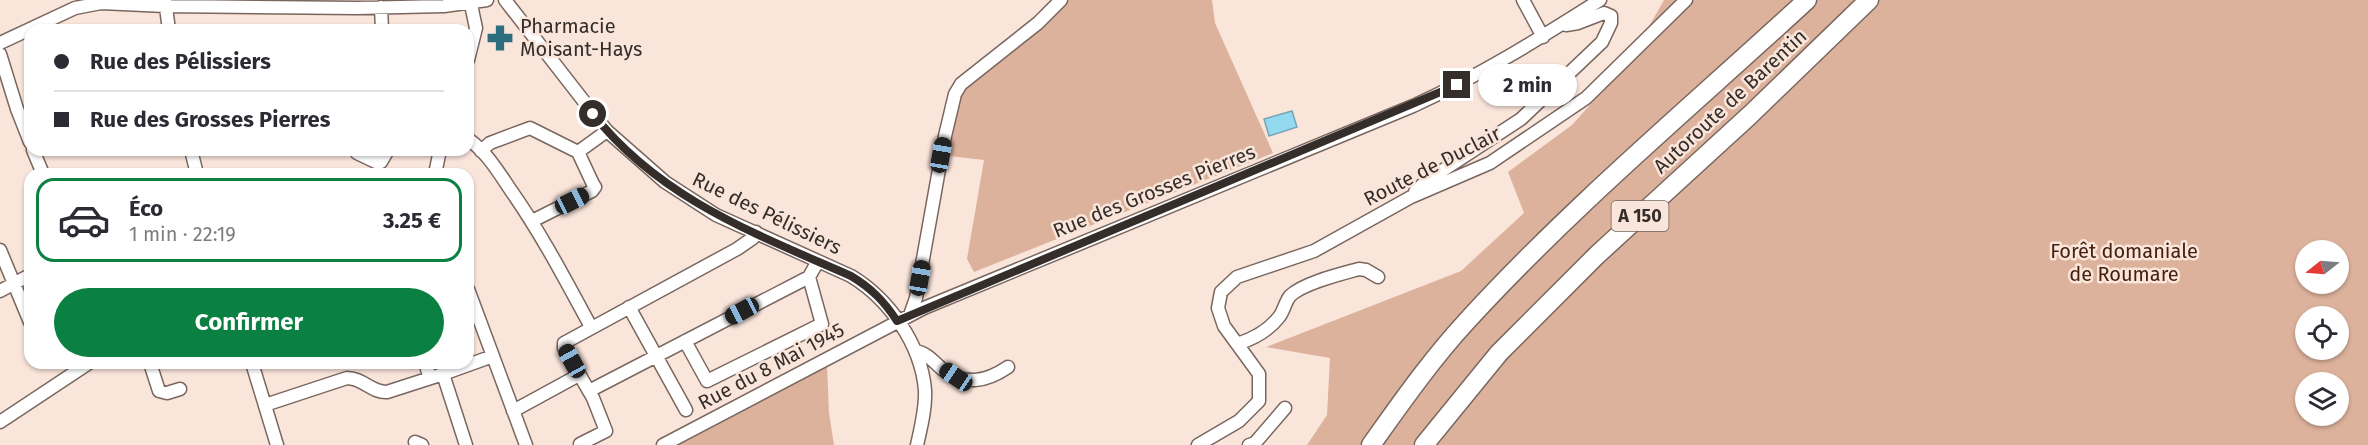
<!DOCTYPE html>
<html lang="fr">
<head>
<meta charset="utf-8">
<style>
  body { margin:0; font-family:"Fira Sans",sans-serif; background:#f2f2f3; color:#2b2b33; height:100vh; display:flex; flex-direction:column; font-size:22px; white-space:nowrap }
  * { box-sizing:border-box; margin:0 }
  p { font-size:20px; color:#7c7c81 }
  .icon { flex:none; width:33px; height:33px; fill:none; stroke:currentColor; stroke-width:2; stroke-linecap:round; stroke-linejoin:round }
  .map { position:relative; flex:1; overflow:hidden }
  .sheet { position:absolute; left:24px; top:168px; width:450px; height:201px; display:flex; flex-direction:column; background:#fff; border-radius:18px; box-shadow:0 2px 4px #0004 }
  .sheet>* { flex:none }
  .top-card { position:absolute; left:24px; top:24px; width:450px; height:132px; border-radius:18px; box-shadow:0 2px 4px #0004; display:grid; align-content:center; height:132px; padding:0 30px; background:#fff }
  .needle { width:39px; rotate:253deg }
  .tools { position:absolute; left:2295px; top:240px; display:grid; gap:12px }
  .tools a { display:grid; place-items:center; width:54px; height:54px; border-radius:50%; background:#fff; box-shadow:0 2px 4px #0004; font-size:30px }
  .end { position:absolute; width:27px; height:27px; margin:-14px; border:8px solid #342d29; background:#fff; box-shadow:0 0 0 3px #fff }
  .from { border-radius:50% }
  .bubble { position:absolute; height:42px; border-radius:21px; background:#fff; box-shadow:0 2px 4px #0004; font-size:20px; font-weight:700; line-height:42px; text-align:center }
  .car { position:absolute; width:18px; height:36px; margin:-18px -9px; border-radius:8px; box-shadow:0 0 4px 2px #0007; background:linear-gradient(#222 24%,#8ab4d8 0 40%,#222 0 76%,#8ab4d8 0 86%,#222 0) }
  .top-card b { display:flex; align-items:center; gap:21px; height:57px; font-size:22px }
  .top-card b+b { border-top:2px solid #e1e1e2 }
  .top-card i { width:15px; height:15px; background:#2b2b33 }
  ul { padding:10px 0 0; list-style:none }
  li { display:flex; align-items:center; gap:18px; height:84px; margin:0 12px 9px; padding:0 18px; border:3px solid #e1e1e2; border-radius:18px }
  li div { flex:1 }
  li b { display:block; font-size:22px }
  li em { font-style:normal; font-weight:700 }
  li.on { border-color:#0b8043 }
  li>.icon { width:54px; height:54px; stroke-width:1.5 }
  .cta { display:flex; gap:12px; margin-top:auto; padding:12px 30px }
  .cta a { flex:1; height:69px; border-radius:36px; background:#0b8043; color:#fff; font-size:24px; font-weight:700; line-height:69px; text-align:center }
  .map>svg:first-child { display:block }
  .green { fill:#ddb29c; fill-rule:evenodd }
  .water { fill:#93d9f0; stroke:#76a5b4; stroke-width:1.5 }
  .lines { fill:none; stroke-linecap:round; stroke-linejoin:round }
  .minor-casing { stroke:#79675f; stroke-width:15 }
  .highway-casing { stroke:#79675f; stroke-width:21 }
  .minor { stroke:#fff; stroke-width:12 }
  .highway { stroke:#fff; stroke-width:18 }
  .route { stroke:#342d29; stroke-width:8 }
  .labels { text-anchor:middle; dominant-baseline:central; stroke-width:5; stroke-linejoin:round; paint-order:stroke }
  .shield { fill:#fae5db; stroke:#6f645e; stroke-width:1.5 }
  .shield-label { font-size:18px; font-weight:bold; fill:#342d29 }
  .poi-label { font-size:20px; fill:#342d29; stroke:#fae5db; text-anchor:start }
  .street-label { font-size:20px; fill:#342d29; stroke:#fae5db }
  .park-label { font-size:20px; fill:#45200c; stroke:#fae5db }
</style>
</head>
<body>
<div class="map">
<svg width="2368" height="445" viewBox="0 0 2368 445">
  <rect width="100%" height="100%" fill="#fae5db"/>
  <path class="green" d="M1061 0H1212L1215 23 1273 153 974 272 967 259 984 160 941 155 955 94Z
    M1664 0H2368V445H1307L1327 415 1330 358 1266 347 1461 271 1524 213 1508 172 1572 125 1630 60ZM2306 250H2338V284H2306ZM2306 316H2338V350H2306ZM2306 382H2338V416H2306Z
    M827 366 829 413 834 445H655Z"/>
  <path class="water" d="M1292 111 1297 127 1269 136 1264 119Z"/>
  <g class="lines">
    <g class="minor-casing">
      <path id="minor" d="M165 0 169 30
        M505 0 607 131 665 182 716 215 851 276C889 299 921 344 925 390 926 408 921 427 917 445
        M1523 0 1543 37
        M381 7 382 30
        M0 43 75 8 101 3 165 6 357 8 444 6 487 0
        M0 54 17 109 30 142
        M468 60 476 28 470 0
        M468 139C487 152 499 173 512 192 542 235 566 281 591 327
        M33 150 43 174
        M191 150 197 174
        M356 150 357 153 378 163 381 162 388 150
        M481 151 490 143 530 128 578 152 607 131
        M435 174 440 150
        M1415 192 1425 182 1521 119 1602 42 1611 23V16L1604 13 1578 23 1566 25
        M532 221 592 191 595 187 593 184 578 152
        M0 250 30 322
        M468 289 526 445
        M0 291 30 275
        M629 307 686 410
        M910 315 916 298 945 136 955 94 961 84 1038 23 1061 0
        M685 341 707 381 822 324 809 277
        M1237 344C1253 339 1269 330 1279 317 1284 311 1285 302 1290 296 1303 283 1341 274 1359 269L1366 270 1378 277
        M915 351C927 353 933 361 942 369 965 386 986 382 1008 367
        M150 363 159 391 167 393 180 389
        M252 363 277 445
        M425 363 430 378
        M589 391 809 277 818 261
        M265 405 347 378C363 378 372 393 387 392L443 374
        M513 411 579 375
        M0 422 89 363
        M415 442 422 445
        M580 444 606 431 593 398 564 348V343L737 249 753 238 756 232
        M466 445 443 374 493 356
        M663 445 924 308 1413 106C1481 75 1537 40 1600 0
        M1198 445 1239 421 1259 401V374L1224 326 1218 308 1221 292 1237 277 1314 251 1411 197 1490 163 1586 98 1686 0
        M1249 445 1255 443 1285 408"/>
    </g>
    <g class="highway-casing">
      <path id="highway" d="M1371 445C1401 403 1431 360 1466 322 1571 207 1692 106 1807 0
        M1424 445 1499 353 1597 255 1750 115 1869 0"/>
    </g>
    <use href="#minor" class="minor"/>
    <use href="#highway" class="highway"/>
  </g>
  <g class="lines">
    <path class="route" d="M593 114C660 199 756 234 851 276 871 288 884 301 897 321L1457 85"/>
  </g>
  <defs>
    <g id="pharmacy-bare" transform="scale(2.07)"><path d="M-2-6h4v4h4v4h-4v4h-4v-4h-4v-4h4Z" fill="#2c6d80" stroke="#fae5db" stroke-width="2.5" paint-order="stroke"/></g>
  </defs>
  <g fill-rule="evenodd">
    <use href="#pharmacy-bare" x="500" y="38"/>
  </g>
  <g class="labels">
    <rect class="shield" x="1611.5" y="201" width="57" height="30" rx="4.5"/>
    <g class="shield-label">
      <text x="1640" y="216">A 150</text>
    </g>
    <g class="poi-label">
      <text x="520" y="26">Pharmacie<tspan x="520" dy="23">Moisant-Hays</tspan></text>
    </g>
    <g class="street-label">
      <text transform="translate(1730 101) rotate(-43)">Autoroute de Barentin</text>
      <text transform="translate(1432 166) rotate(-27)">Route de Duclair</text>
      <text transform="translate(1154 191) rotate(-22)">Rue des Grosses Pierres</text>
      <text transform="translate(767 213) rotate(26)">Rue des Pélissiers</text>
      <text transform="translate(771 366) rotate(-28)">Rue du 8 Mai 1945</text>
    </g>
    <g class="park-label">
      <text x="2124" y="251">Forêt domaniale<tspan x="2124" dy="23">de Roumare</tspan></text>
    </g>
  </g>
</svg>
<div class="tools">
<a><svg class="needle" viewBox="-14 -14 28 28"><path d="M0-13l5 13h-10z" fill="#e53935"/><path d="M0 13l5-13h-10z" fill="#7c7c81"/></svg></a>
<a><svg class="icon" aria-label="locate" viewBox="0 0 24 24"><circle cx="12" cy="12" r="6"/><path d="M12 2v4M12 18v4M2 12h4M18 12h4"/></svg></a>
<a><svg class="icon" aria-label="layers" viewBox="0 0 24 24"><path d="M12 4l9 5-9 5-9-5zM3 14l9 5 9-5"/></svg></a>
</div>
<i class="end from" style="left:593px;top:114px"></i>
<i class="end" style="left:1457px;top:85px"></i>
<div class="bubble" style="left:1478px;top:64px;width:99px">2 min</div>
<i class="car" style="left:941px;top:155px;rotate:10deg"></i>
<i class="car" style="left:572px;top:201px;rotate:63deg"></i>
<i class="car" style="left:920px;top:278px;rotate:10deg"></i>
<i class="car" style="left:742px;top:311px;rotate:242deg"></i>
<i class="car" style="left:572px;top:361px;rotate:331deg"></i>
<i class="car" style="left:956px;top:377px;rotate:304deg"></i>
<div class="top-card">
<b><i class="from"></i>Rue des Pélissiers</b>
<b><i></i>Rue des Grosses Pierres</b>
</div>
<section class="sheet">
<ul>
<li class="on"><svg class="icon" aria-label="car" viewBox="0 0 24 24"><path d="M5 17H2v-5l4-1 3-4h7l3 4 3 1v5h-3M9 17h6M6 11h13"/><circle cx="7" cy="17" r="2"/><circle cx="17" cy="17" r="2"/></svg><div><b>Éco</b><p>1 min · 22:19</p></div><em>3.25 €</em></li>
</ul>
<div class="cta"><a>Confirmer</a></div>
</section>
</div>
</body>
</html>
